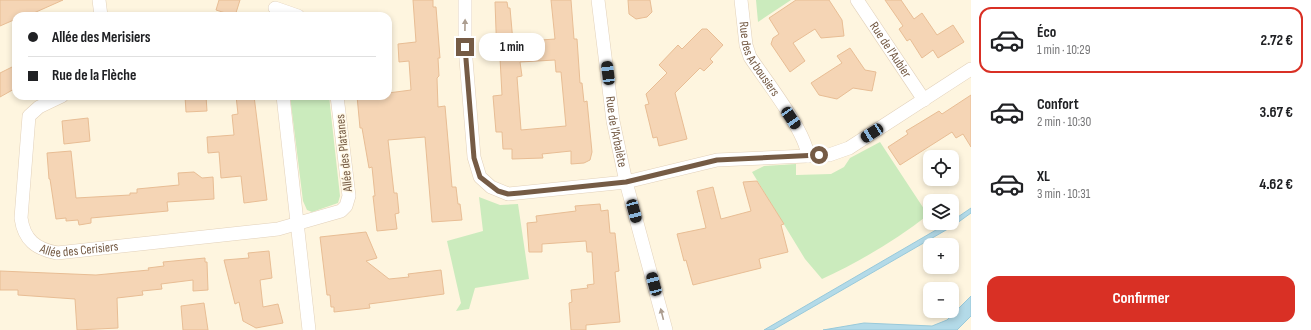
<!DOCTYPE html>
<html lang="fr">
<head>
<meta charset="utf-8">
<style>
  body { margin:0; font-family:"Sofia Sans Condensed",sans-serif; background:#f2f2f2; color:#202124; height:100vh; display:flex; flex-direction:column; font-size:15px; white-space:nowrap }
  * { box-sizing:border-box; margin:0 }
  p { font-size:13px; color:#757577 }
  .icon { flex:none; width:22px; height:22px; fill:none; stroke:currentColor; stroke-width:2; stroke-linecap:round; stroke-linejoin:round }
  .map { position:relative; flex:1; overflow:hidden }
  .details { display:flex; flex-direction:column; background:#fff; width:340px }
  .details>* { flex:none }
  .top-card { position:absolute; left:12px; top:12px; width:380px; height:88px; border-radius:12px; box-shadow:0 2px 6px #0003; display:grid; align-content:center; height:88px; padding:0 16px; background:#fff }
  .controls { position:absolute; left:923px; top:150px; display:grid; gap:8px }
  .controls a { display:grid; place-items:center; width:36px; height:36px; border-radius:8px; background:#fff; box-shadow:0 2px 6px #0003; font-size:20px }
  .end { position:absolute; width:18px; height:18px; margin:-9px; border:5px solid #755b45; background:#fff; box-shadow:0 0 0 2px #fff }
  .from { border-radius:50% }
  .bubble { position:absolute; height:28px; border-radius:12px; background:#fff; box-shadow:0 2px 6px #0003; font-size:13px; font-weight:700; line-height:28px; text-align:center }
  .car { position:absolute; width:12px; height:24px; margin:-12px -6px; border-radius:5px; box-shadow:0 0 3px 1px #0007; background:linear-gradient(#222 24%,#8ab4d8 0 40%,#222 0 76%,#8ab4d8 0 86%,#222 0) }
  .top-card b { display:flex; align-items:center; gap:14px; height:38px; font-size:15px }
  .top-card b+b { border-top:1px solid #e0e0e0 }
  .top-card i { width:10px; height:10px; background:#202124 }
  ul { padding:7px 0 0; list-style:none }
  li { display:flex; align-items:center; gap:12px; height:66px; margin:0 8px 6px; padding:0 8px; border:2px solid transparent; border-radius:12px }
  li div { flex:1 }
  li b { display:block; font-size:15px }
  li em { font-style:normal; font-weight:700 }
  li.active { border-color:#d93025 }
  li>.icon { width:36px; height:36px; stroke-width:1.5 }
  .button { display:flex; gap:8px; margin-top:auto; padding:8px 16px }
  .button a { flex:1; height:46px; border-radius:12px; background:#d93025; color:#fff; font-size:16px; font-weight:700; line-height:46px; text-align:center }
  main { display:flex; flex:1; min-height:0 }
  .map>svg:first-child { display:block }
  .green { fill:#cbebbd }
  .water { fill:#b3dae8; stroke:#98c9da }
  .building { fill:#f5d5b5; stroke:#e8bd94; fill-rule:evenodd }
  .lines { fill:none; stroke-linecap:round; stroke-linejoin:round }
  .street-casing { stroke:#e2d1ba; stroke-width:14 }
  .street { stroke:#fff; stroke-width:13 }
  .oneway { fill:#ac9d8f }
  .route { stroke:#755b45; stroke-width:5 }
  .labels { text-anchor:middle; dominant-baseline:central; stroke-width:3; stroke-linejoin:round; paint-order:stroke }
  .street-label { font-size:13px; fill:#755b45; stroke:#fff8e6 }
</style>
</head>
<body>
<main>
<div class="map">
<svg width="971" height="330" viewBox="0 0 971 330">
  <rect width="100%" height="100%" fill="#fef5df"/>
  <path class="green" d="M756 0H791L758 22Z
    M290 96H329L340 196 338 203 312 212 307 210 303 201Z
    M880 142 928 215C896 240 859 262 822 279L805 259 752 172 764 166 796 164V175L831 174 844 167 850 158Z
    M479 197 500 205 518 204 529 279 475 288 469 309 456 311 461 303 447 241 483 231Z"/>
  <path class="water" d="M971 208V213L953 226 773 330H764L948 223H952V221Z
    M971 296V316L957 330H823L864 323 932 326 947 320Z"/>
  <path class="building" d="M0 0H63L27 16H16V19L0 26Z
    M219 0H240L235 16 216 10Z
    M413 0H433V7H436L440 58H438L439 76 437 78 438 107 445 106 452 187H456L458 204H460L462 220 432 222 425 137 388 140 394 193H397L399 213 395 214 397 229 377 231 373 196H375L372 167 369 168 362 128H360L357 96H388V93L411 90 409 61 399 62 398 44 416 42Z
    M551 0H571L574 39H577L580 83H582L584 102 587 101 592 152 590 160 584 163 571 164V151L542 154 543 158 512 159V149H503L502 132H496L493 96 502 95 500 58H497L495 2H507L508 8H510L513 42 555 39ZM555 60 556 72H561L566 126 521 130 517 77 522 76 520 62Z
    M628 0H650L652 12 647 17 636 19 629 14Z
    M796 0H829L842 20 844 36 821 38 815 29 793 43 805 61 790 72 771 44 773 38 779 34 769 18Z
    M885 0H901L914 19 922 13 937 35 953 25 964 42 938 58 933 50 922 58 910 39 907 41 899 29 903 26Z
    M702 29H707L723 45 710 59 713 62 704 71 700 68 675 93 687 139 659 146 657 137 653 138 645 105 649 104 646 94 667 73 659 65 678 45 682 49Z
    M850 48 865 70 876 72 872 91 853 88 837 99 819 95 811 83 842 63 837 56Z
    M16 65V88L0 97V73Z
    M971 95V147L963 134 956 138 952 132 900 165 888 147 908 134 906 131 921 122 939 111 942 114Z
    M185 96H206L207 111 186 112Z
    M236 96H254L267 200 244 203 241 176 221 178 219 152 208 153 207 137 234 135 232 115 238 114Z
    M88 118 90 141 64 144 62 121Z
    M71 151 76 198 130 195V193H137V189L179 185 178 173 194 172 202 178 213 177 214 199 167 202 168 211 91 218V223L79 225 78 220 66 221V218L56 219 50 179H49L47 153Z
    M757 181 784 224 781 225 788 252 759 259 761 268 693 285 686 260 684 261 677 234 706 228 697 191 713 187 721 219 751 211 743 182Z
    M600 204 601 211 608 210 610 233H615L619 271 615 272 620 322 586 325V330H571L569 303 572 302 571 290 588 288 587 285 594 284 592 252H587L586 241 542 244V252H529L527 223 537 222 536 216 576 211 575 206Z
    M366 232 377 258 366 261 389 279 409 277 408 274 441 270 444 294 369 304 370 308 334 312V307H331L330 295H327L320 237Z
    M269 251 272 278 260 280 263 307 278 304 283 323 256 328 243 321 239 302 235 304 224 260 249 258 248 253Z
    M205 258V262H207L208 290 193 291V280L161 284 162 289 142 291 143 295 117 298 118 328 77 330 75 299 18 295V290H0V271L96 275 149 270 148 268 164 266 163 262Z
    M204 303 208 330H183L181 306Z"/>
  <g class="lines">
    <g class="street-casing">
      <g id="street">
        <path d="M99 0 101 16"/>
        <path d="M465 0V47L474 157 480 177 491 187 508 194 626 182 717 160 829 155 849 148 971 69"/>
        <path id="s1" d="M598 0 613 121 626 182 666 330"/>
        <path id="s2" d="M741 0 746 45 750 57C766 81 805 130 808 156"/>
        <path id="s3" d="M857 0 924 100"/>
        <path d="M275 8 298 16"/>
        <path id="s4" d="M62 96 39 107 29 116 21 218C24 240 36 249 57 253L278 229 341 211 346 206 349 196 337 96"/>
        <path d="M283 96 309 330"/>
      </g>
    </g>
    <use href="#street" class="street"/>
  </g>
  <defs><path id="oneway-solid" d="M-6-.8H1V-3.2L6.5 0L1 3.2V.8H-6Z"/></defs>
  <g class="oneway">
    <use href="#oneway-solid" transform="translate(465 25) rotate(-89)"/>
    <use href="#oneway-solid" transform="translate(662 314) rotate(-104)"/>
  </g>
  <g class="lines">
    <path class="route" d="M465 47 474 158 480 177 498 191 508 194 520 193 626 182 717 160 819 155"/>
  </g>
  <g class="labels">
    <g class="street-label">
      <text stroke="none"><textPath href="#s3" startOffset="60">Rue de l'Aubier</textPath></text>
      <text stroke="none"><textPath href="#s2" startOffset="63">Rue des Arbousiers</textPath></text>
      <text stroke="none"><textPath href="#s1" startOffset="133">Rue de l’Arbalète</textPath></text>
      <text transform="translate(344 153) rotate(-96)">Allée des Platanes</text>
      <text stroke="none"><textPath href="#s4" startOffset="218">Allée des Cerisiers</textPath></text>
    </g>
  </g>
</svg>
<div class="controls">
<a><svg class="icon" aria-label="locate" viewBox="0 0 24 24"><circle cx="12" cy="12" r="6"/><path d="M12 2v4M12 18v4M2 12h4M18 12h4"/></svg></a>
<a><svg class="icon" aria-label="layers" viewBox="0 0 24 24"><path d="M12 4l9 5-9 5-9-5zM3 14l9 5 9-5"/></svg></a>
<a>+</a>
<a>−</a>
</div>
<i class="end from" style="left:819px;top:155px"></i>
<i class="end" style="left:465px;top:47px"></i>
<div class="bubble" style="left:479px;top:33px;width:66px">1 min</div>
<i class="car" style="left:608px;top:73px;rotate:353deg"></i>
<i class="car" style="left:791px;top:118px;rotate:146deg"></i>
<i class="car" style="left:872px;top:133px;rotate:237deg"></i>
<i class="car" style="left:634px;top:211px;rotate:165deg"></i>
<i class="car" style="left:654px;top:284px;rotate:345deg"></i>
<div class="top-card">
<b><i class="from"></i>Allée des Merisiers</b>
<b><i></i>Rue de la Flèche</b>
</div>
</div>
<section class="details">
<ul>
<li class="active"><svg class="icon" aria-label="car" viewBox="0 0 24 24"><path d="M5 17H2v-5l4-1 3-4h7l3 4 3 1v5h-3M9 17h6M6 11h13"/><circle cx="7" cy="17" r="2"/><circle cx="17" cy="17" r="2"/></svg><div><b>Éco</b><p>1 min · 10:29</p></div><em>2.72 €</em></li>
<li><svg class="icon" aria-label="car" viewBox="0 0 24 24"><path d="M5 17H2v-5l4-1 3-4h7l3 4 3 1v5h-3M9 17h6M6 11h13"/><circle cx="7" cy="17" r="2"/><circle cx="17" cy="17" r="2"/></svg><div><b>Confort</b><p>2 min · 10:30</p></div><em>3.67 €</em></li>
<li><svg class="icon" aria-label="car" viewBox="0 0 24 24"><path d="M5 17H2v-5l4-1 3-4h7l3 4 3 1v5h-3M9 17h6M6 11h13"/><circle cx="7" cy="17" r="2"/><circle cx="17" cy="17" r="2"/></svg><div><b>XL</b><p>3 min · 10:31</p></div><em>4.62 €</em></li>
</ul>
<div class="button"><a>Confirmer</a></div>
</section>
</main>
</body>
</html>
